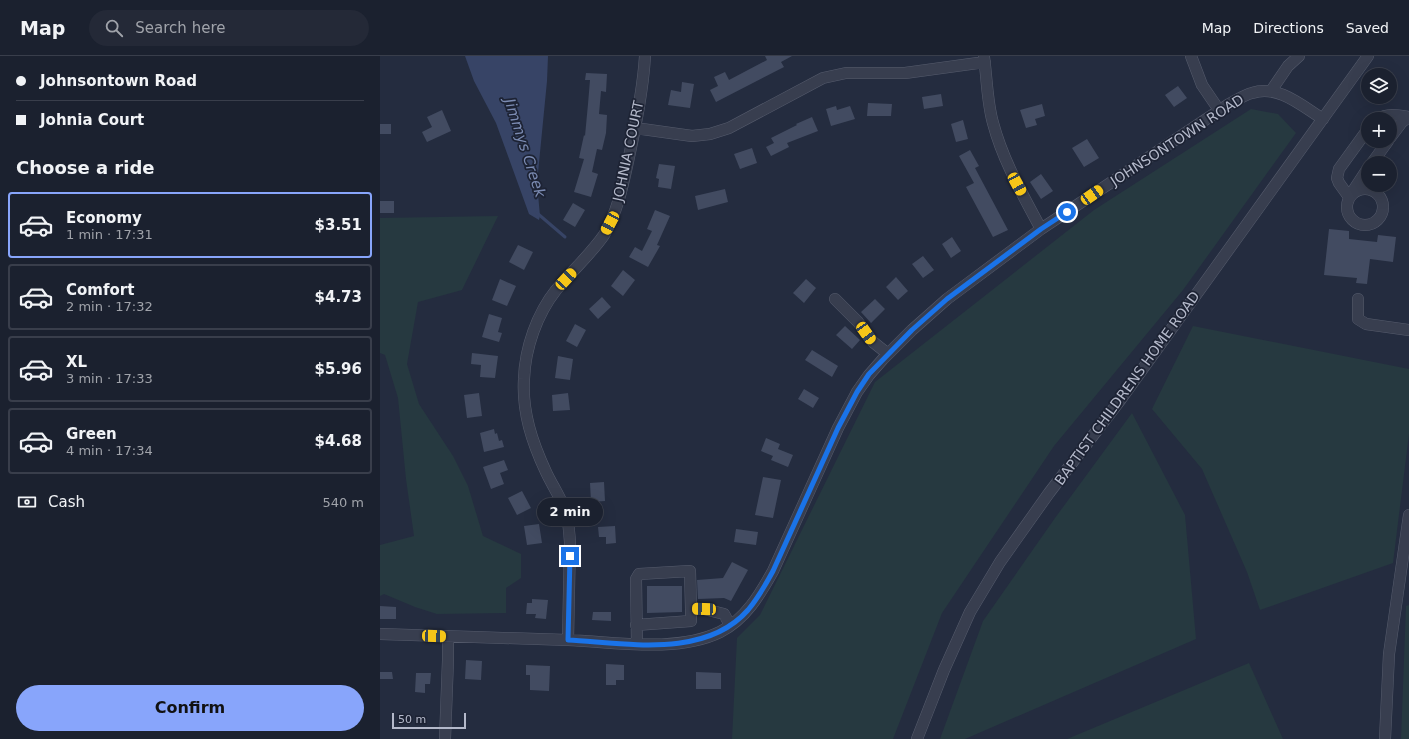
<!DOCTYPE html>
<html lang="en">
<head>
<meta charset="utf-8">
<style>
  body { margin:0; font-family:"DejaVu Sans",sans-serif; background:#242937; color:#f1f3f6; height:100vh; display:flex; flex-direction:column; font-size:15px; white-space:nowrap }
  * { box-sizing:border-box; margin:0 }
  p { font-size:13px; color:#a0a3aa }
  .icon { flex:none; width:22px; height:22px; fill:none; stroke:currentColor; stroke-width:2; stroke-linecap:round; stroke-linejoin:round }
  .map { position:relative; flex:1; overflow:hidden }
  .sheet { display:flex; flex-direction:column; background:#1b212f; width:380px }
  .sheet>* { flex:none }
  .guide { display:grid; align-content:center; height:88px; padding:0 16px; background:#1b212f }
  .buttons { position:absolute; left:981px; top:12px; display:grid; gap:8px }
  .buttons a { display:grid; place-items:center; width:36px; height:36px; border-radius:50%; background:#1b212f; box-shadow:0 4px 16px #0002,0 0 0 1px #393e4b; font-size:20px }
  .scale { position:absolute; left:12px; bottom:10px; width:74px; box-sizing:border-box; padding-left:4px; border:2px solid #b4b9ca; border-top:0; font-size:11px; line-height:14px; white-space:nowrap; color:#b4b9ca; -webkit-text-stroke:3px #1d2334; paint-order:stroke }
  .end { position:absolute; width:18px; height:18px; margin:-9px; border:5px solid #1a73e8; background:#fff; box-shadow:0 0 0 2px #fff }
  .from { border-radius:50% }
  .bubble { position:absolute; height:28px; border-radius:14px; background:#1b212f; box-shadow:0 4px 16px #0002,0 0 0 1px #393e4b; font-size:13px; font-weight:800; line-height:28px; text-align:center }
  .car { position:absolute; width:12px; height:24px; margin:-12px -6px; border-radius:5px; box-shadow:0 0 3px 1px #0007; background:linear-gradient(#f5c518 24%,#345 0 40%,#f5c518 0 76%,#345 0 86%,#f5c518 0) }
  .guide b { display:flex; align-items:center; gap:14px; height:38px; font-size:15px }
  .guide b+b { border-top:1px solid #393e4b }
  .guide i { width:10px; height:10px; background:#f1f3f6 }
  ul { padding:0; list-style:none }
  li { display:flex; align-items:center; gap:12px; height:66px; margin:0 8px 6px; padding:0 8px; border:2px solid #393e4b; border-radius:4px }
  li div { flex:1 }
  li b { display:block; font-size:15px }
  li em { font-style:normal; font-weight:800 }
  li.active { border-color:#88a5fb }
  li>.icon { width:36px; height:36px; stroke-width:1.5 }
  h2 { padding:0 16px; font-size:18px; line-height:48px }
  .pay { display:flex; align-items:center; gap:10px; height:44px; padding:0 16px; font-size:15px }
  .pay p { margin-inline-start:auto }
  .action { display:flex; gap:8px; margin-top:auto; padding:8px 16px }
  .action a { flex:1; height:46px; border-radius:24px; background:#88a5fb; color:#111; font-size:16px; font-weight:800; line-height:46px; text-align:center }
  header { display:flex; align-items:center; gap:24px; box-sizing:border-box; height:56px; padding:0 20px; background:#1b212f; border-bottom:1px solid #393e4b }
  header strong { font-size:19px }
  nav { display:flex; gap:22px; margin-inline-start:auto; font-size:14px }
  .search { width:280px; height:36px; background:#242937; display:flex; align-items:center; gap:10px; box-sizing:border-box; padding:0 14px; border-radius:22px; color:#a0a3aa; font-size:15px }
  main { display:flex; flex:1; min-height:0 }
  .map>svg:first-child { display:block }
  .green { fill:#263940 }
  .water { fill:#374466 }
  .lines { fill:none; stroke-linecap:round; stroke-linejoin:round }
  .stream { stroke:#374466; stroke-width:3 }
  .building { fill:#424b61 }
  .minor-casing { stroke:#565c6d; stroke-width:12 }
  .minor { stroke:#383e4f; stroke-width:11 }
  .route { stroke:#1a73e8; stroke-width:5 }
  .labels { text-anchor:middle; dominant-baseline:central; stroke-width:3.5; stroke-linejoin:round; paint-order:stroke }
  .street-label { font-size:14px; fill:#b4b9ca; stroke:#1d2334 }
  .water-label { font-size:15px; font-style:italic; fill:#7b8bb2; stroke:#1d2334 }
</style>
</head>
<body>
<header>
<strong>Map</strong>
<div class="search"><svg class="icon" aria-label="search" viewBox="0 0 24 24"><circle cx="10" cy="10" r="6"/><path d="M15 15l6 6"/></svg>Search here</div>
<nav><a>Map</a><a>Directions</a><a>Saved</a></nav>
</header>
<main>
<section class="sheet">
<div class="guide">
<b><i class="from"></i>Johnsontown Road</b>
<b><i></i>Johnia Court</b>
</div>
<h2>Choose a ride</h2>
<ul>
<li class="active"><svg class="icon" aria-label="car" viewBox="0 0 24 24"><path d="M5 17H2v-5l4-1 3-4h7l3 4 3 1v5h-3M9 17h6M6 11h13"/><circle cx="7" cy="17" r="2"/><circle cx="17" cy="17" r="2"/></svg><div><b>Economy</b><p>1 min · 17:31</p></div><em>$3.51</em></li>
<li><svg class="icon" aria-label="car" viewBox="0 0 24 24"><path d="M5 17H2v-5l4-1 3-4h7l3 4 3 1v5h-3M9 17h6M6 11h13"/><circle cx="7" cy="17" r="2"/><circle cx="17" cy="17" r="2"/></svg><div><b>Comfort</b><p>2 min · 17:32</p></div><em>$4.73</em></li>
<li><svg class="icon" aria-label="car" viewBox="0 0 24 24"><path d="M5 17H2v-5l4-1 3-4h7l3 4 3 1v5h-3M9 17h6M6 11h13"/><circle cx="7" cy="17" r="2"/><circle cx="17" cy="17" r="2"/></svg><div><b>XL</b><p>3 min · 17:33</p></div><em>$5.96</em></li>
<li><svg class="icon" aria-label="car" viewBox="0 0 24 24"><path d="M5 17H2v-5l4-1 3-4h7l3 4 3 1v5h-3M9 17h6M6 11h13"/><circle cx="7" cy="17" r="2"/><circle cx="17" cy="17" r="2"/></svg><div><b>Green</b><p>4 min · 17:34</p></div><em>$4.68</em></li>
</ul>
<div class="pay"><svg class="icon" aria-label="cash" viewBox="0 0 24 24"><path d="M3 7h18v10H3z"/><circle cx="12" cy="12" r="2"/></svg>Cash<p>540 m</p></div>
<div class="action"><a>Confirm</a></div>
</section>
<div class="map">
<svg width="1029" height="683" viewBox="0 0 1029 683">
  <rect width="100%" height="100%" fill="#242c3f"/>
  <path class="green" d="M871 53 898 58 916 77 803 234 674 390 562 557 513 683H352L357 582 380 559 495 326 714 154Z
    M118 160 82 234 38 246 27 308 39 348 73 400 88 430 103 480 141 498V522L126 532V557L57 558 35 551 4 538 0 540V489L34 480 26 423 18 342 5 299 0 297V162Z
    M813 270 1029 313V378L1013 507 880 554 867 516 822 413 772 353Z
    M752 357 805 459 816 583 585 683H560L603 565 675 462Z
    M1029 549V683H1021L1026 550Z
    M869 607 903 683H687Z"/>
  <path class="water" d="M85 0H168L167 25 157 127 160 160 159 164 149 158 116 67 94 25Z"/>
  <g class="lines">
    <path class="stream" d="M157 157 185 181"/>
  </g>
  <path class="building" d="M385 0H412L401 6 404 11 336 46 330 34 338 30 334 21 345 16 349 24 387 4Z
    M206 17 227 18 226 36 221 35 219 58 227 59 226 77 222 94 217 93 212 116 218 118 211 141 194 136 204 103 199 102 204 79 205 80 208 48 210 24H205Z
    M302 26 314 28 310 52 288 49 291 34 301 36Z
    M798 30 807 42 794 51 785 39Z
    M561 38 563 50 544 53 542 41Z
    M488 47 512 48 511 60H487Z
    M662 48 665 60 655 63 657 69 646 72 640 54Z
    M456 50 457 54 470 50 475 63 451 70 446 53Z
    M62 54 71 75 47 86 42 76 52 71 47 61Z
    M432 61 438 75 407 87 409 91 391 100 386 91 394 87 391 82 417 69 416 68Z
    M583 64 588 83 576 86 571 68Z
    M0 68H11V78H0Z
    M707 83 719 102 704 111 692 92Z
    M372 92 377 107 360 113 354 98Z
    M590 94 599 110 595 112 628 174 613 181 586 131 594 127 579 100Z
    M279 108 295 110 291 133 278 131 279 123 276 122Z
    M661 118 673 135 661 143 650 126Z
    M345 133 348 146 318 154 315 140Z
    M0 145H14V157H0Z
    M193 147 205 154 195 171 183 164Z
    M275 154 290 160 277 189 280 190 268 211 249 201 255 191 262 195 272 175 267 173Z
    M949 173 969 175V183L997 186 998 179 1016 181 1013 206 990 203 987 228 976 227 977 222 944 219Z
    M572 181 581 195 571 202 562 188Z
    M138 189 153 196 144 214 129 206Z
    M543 200 554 214 543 222 532 208Z
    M243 214 255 224 243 240 231 230Z
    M516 221 528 235 518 244 506 231Z
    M120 223 136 230 127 250 112 244Z
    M426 223 436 232 424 247 413 237Z
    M222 241 231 251 218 263 209 253Z
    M495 243 505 253 491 267 481 256Z
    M109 258 122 262 118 276 122 277 119 286 102 281Z
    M195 268 206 274 197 291 186 285Z
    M465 270 480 284 472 293 456 279Z
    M432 294 458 310 452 321 425 304Z
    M92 297 118 300 115 322 100 321 101 309 91 308Z
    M178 300 193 303 190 324 175 322Z
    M424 333 439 342 433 352 418 343Z
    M99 337 102 360 87 362 84 339Z
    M188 337 190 354 173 355 172 339Z
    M114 373 115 378 117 377 119 385 122 384 124 391 104 396 100 377Z
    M386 382 400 388 398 393 413 399 408 411 391 404 393 400 381 395Z
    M124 404 128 414 120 417 124 428 111 433 103 411Z
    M383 421 401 424 393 462 375 459Z
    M224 426 225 445 211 446 210 427Z
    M142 435 151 452 137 459 128 442Z
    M159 468 162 487 147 489 144 470Z
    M235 470 236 487 226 488V481H219L218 471Z
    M356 473 378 476 376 489 354 486Z
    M352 506 368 514 351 545 344 542 318 543 317 524 343 522Z
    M267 530H302V556L267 557Z
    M152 543 168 544 166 563 155 562 156 558H146L147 547H152Z
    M0 550 16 551V563H0Z
    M213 556H231V565L212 564Z
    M86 604 102 605 101 624 85 623Z
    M226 608 244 609V624H236V629H226Z
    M146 609 170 610 169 635 150 634V619H146Z
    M0 616H12L13 623H0Z
    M316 616 341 617V633H316Z
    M36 617H51L50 628H45V637L35 636Z"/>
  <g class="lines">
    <g class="minor-casing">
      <path id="minor" d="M811 0 822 29 839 54
        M604 1C607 22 607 46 613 67 623 105 643 139 661 173
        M891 35 908 10 919 0
        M998 63C1008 57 1017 59 1029 61
        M255 72 312 80 330 78 349 72 443 22 466 17H525L605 6
        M988 73 959 113 957 122 959 127 969 141 988 112
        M1010 82 1022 66 1029 61
        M992 107 1008 85
        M967 151a18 18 0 1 1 36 0a18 18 0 1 1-36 0Z
        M455 243 478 266 493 286 508 298
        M978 243V263L986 268 1029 274
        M256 569 311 565V553
        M0 578C63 580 125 582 188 584 235 586 297 597 340 576 366 563 380 538 393 515L458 372 477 336 489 319 503 303 532 274 567 243 661 173 849 48C857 44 864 39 872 37 898 28 922 50 943 63
        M188 584 190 486C189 476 189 464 185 454 180 440 172 429 166 416 152 386 142 356 144 323 145 292 157 258 176 234 192 215 210 199 224 179 238 155 243 128 249 101 256 68 263 34 265 0
        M257 588 256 523 259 518 310 515 311 553H324L344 558 350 569
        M65 683 68 604V580
        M537 683 564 614 590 556 620 506 669 437 741 343 988 0
        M1005 683 1009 598 1029 459"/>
    </g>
    <use href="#minor" class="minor"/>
  </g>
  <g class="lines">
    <path class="route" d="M190 500 188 584C246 587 325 603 368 554 378 542 386 528 393 515L458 372 477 336 489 318 532 274 567 243 661 173 687 156"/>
  </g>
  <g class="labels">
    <g class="street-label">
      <text transform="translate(797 84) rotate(-33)">JOHNSONTOWN ROAD</text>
      <text transform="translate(248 95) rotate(-78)">JOHNIA COURT</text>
      <text transform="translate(747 332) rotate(-54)">BAPTIST CHILDRENS HOME ROAD</text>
    </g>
    <g class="water-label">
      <text transform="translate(145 92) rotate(72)">Jimmys Creek</text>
    </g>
  </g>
</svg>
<div class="buttons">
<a><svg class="icon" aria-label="layers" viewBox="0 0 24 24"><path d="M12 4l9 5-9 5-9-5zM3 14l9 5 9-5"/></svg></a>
<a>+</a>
<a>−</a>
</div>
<div class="scale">50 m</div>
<i class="end from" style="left:687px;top:156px"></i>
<i class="end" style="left:190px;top:500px"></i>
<div class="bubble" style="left:157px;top:442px;width:66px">2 min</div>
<i class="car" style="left:637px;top:128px;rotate:151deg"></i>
<i class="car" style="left:712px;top:139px;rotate:56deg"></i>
<i class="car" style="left:230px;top:167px;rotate:208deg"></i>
<i class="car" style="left:186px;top:223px;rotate:43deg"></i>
<i class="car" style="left:486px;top:277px;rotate:145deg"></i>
<i class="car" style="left:324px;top:553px;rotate:272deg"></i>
<i class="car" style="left:54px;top:580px;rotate:92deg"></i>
</div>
</main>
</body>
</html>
